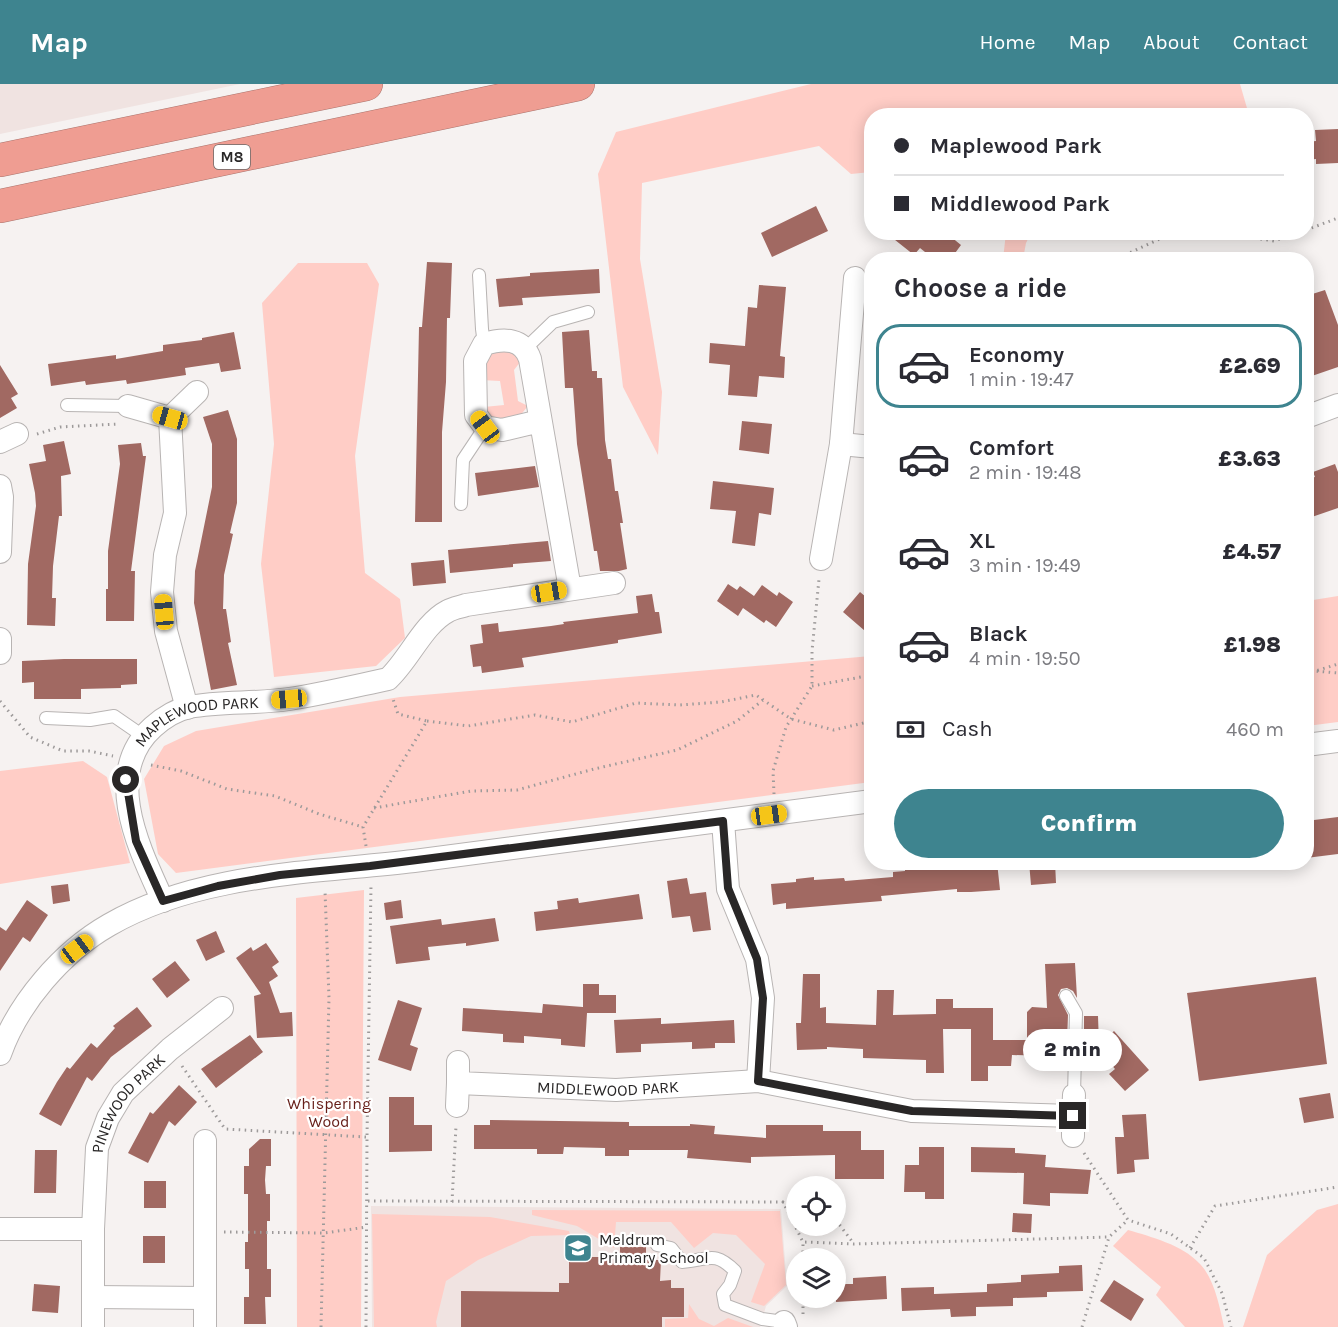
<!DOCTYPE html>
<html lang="en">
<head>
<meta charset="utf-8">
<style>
  body { margin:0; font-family:Karla,sans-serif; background:#f2f2f3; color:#2b2b33; height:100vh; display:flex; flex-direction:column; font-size:22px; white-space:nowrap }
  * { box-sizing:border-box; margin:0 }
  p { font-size:20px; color:#7c7c81 }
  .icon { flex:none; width:33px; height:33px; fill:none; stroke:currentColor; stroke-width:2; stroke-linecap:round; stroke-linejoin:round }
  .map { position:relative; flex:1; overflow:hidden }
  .details { position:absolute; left:864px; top:168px; width:450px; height:618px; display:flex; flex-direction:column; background:#fff; border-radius:24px; box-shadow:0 3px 15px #0003 }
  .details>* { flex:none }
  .hud { position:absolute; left:864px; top:24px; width:450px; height:132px; border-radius:24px; box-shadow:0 3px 15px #0003; display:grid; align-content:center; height:132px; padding:0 30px; background:#fff }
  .fabs { position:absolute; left:786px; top:1092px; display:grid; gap:12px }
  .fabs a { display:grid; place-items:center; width:60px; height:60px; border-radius:50%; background:#fff; box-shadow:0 3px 15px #0003; font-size:30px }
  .end { position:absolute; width:27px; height:27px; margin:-14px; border:8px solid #292727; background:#fff; box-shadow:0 0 0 3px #fff }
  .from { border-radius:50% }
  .bubble { position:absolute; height:42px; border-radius:21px; background:#fff; box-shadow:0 3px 15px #0003; font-size:20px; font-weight:800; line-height:42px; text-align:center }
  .car { position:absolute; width:18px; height:36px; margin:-18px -9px; border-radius:8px; box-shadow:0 0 4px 2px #0007; background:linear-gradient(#f5c518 24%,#345 0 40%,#f5c518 0 76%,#345 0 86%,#f5c518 0) }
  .hud b { display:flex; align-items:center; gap:21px; height:57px; font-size:22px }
  .hud b+b { border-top:2px solid #e1e1e2 }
  .hud i { width:15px; height:15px; background:#2b2b33 }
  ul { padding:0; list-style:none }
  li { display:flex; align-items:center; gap:18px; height:84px; margin:0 12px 9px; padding:0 18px; border:3px solid transparent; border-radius:24px }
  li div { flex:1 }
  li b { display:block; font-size:22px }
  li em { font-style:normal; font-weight:800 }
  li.active { border-color:#3e848f }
  li>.icon { width:54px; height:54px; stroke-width:1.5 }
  h2 { padding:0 30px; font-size:27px; line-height:72px }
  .pay { display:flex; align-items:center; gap:15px; height:66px; padding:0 30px; font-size:22px }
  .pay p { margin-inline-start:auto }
  .button { display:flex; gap:12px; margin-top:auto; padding:12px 30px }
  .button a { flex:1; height:69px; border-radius:36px; background:#3e848f; color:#fff; font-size:24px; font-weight:800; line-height:69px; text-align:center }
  header { display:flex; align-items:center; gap:36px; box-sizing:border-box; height:84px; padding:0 30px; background:#3e848f; color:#fff }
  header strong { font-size:28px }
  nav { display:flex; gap:33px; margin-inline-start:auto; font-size:21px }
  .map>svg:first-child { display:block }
  .built { fill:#f0e3e1 }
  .green { fill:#ffcdc6 }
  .building { fill:#a16962 }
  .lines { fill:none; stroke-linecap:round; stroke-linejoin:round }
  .service-casing { stroke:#b8b4b3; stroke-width:14 }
  .minor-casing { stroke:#b8b4b3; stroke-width:24 }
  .motorway-casing { stroke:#aa746d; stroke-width:34 }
  .path { stroke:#9d9a9a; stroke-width:3; stroke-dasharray:1.5 4.5; stroke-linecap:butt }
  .service { stroke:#fff; stroke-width:12 }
  .minor { stroke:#fff; stroke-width:22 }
  .motorway { stroke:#ef9d92; stroke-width:33 }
  .route { stroke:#292727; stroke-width:8 }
  .labels { text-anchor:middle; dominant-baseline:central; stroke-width:4.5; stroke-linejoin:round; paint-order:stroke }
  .shield { fill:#fff; stroke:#696868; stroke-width:1.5 }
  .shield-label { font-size:15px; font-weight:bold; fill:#292727 }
  .street-label { font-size:16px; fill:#292727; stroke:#fff }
  .park-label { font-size:16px; fill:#661f19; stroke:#fff }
  .poi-label { font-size:16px; fill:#292727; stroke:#fff; text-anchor:start }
</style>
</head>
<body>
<header>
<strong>Map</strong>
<nav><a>Home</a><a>Map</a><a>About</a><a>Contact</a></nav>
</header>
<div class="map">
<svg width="1338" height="1243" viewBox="0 0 1338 1243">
  <rect width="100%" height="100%" fill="#f6f2f1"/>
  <path class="built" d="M0 0H240L0 50Z
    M371 1122 781 1125 787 1202 766 1222 760 1243H372Z"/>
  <path class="green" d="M811 0H1240L1249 31 872 32 871 88 851 90 819 62 642 99 640 175 662 308 658 371 623 303 598 90 616 48Z
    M1006 149H1031L1026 159 1023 175H1003Z
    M298 179H367L379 200 355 372 365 489 400 515 405 554 376 582 274 593 261 480 274 360 262 219Z
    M496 266 513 268 521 277 514 286 518 317 528 322 518 334 491 336 484 323 504 321 500 297 481 296 485 273Z
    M1338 512V638L1307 642V517Z
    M871 572V698L176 789 158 770 144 695 164 662 196 647 400 613Z
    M83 677 107 693 130 779 0 800V687Z
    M364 806 361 1243H297L296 814Z
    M1338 1120V1243H1243L1267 1171 1317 1126Z
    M532 1126 780 1127 786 1201 764 1222 751 1218 765 1180 736 1151 713 1149 694 1164 671 1138H616L614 1164 577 1142 532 1131Z
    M372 1130 490 1133 569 1147 570 1151 531 1152 478 1176 446 1197 436 1238 437 1243H374Z
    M1128 1146C1152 1153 1182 1161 1199 1179 1214 1193 1220 1224 1224 1243H1185L1156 1211 1161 1203 1113 1162Z
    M689 1220 699 1235 714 1242 728 1234 753 1243H665V1235L688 1234Z"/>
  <path class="building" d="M1338 45V79L1316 80V75L1306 76V58L1316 57 1315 46Z
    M816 122 828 147 772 173 761 149Z
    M885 148H945L961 161 950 176H935L920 164 914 171Z
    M427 178 452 179 450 234H447L446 298 442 348V438H415L419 243H422Z
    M599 185 600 209 522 214 523 221 499 223 496 195 530 192V189Z
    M759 201 786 203 780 272 785 273 784 294 759 292 757 313 728 311 730 281 709 279 710 259 745 262 748 223 757 224Z
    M1325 206 1338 241V283L1306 294V212Z
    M589 246 592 287H597V294H602L605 356 608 375H611L615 407H618L623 439H620L627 485 619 487H600L597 467H594L577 360 573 304H565L562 248Z
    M234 248 241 285 221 288 219 279 185 284 186 291 127 300 126 296 86 301 85 297 51 302 48 280 116 271V275L163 267V261L202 256V254Z
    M0 281 18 310 11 314 17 324 0 334Z
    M228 326 237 355V419L230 449 233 450 224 491 223 525H226L231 558 228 559 237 601 211 606 194 519 195 487 212 403V360L203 333Z
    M742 337 772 340 769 370 739 366Z
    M64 357 71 390 61 392 62 432H59L53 482 52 514H56L55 542 27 541 28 480 36 422 35 409 29 380 46 377 43 361Z
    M141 359 143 372H146L131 487H135L134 537H106V505H108V467L120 380 118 361Z
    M1335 380 1338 388V424L1306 435V395L1315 393 1313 388Z
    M535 382 539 403 478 412 475 389Z
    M713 397 774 404 771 431 759 429 755 462 732 459 736 427 710 425Z
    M548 457 551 477 513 480V483L450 489 448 466Z
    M444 476 446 499 413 502 411 479Z
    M728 500 737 506 740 502 754 512 762 501 777 512 779 508 793 518 776 543 766 536 764 539 743 524 738 532 717 517Z
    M860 508 872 518V553L843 528Z
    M652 510 655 528H659L662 549 618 556V559L522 574 524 583 482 589 481 582 473 583 470 561 483 559 481 541 498 539 499 548 551 542 564 540 563 538 638 529 636 512Z
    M64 575H137V600L121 601V604L81 605V615H34V598L22 599V577Z
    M1338 733V770L1306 774V737Z
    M959 778H997L1000 806 971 808H957V805L881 812 882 817 786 825V819L773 821 771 800 796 798V795L814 793V796L844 794 845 797 893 793V788L905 787V783Z
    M1029 778H1055L1056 799 1031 801Z
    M687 794 690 810 706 808 711 846 693 848 690 832 672 834 667 797Z
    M68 800 70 817 53 820 51 802Z
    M639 810 643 835 536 847 534 828 558 825 557 817 578 814 579 819Z
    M27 816 48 831 30 858 23 853 0 887V843L6 847Z
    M401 816 403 834 386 836 384 819Z
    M495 834 499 857 466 862V859L428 863 430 876 396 880 390 842 441 835 442 841Z
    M216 847 225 868 206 877 196 856Z
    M266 859 279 878 272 883 278 892 269 898 280 929 292 928 293 952 257 954 254 912 261 910 236 874 251 863 253 867Z
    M175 877 190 896 167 914 152 895Z
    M1075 879 1077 914 1073 907 1067 904 1061 905 1058 911 1068 931 1066 984H1048V972L1012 971 1011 982H988V997H971V945H943L944 989H926V976L863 974V965L827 963V965L797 966 796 939H801L803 890H820V924L826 923V939L876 941 877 906H894L893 931 936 930V915H953V924H993V956H1027V928L1032 923 1047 924 1045 880Z
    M1316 893 1327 980 1199 997 1187 909Z
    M583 900H599V911H616V929H587L585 963 561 961V955L524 952V959L503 958V950L462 947 463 924 542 929 543 920 583 923Z
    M398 916 422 924 410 961 418 964 411 987 378 976Z
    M137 923 152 942 111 973 92 997 87 993 61 1042 39 1030 57 998 67 983 70 985 91 959 97 964 115 944 113 942Z
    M1084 932H1098L1099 961 1114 947 1149 986 1125 1007 1109 990 1115 985 1084 948Z
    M661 934V940L734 936 735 959H715V964L692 965V958L641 960V968L616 969 614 936Z
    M250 951 263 968 216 1004 201 985Z
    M179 1001 197 1018 175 1042 169 1037 148 1079 128 1069 150 1028 153 1030Z
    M1330 1009 1334 1034 1304 1039 1299 1014Z
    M389 1013H414V1041H432V1067L389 1068Z
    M1146 1030 1149 1075 1134 1076 1135 1088 1117 1090 1115 1053H1124L1122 1031Z
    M490 1036 629 1038V1042H690V1040L715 1042 714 1050 766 1054V1041H823V1047H861V1066H884V1095H835V1071L751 1073V1079L687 1074 688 1066H629V1072H605V1064L564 1063 563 1070H537V1065H474V1041H490Z
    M260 1055H271V1082H266L265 1096 266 1110H270V1137H267V1185H271V1213H265L266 1240H244V1213H249V1185H245V1158H248V1110H244V1082H249V1065Z
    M919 1063H944V1115H925V1108H904L905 1081H919Z
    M971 1063 1015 1064V1069L1046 1071 1045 1083 1091 1086 1088 1110 1050 1109V1122L1023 1120 1024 1089 971 1088Z
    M35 1066H57L56 1109H34Z
    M144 1097H166V1124H144Z
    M1013 1129 1032 1130 1031 1149 1012 1148Z
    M143 1152H165V1179H143Z
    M620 1163H646V1176H661L660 1197 671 1196V1204H684V1233H662V1243H461V1207L559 1208V1199H569V1173H620Z
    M1082 1181 1083 1207 1047 1208V1213L1013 1214V1222L976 1223V1232L951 1233 950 1225 902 1227 901 1204 934 1203V1210L987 1208V1200L1021 1198V1191L1059 1189V1182Z
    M886 1192 887 1215 836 1218V1200H853V1194Z
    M1114 1196 1144 1215 1131 1237 1100 1217Z
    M34 1200 60 1202 58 1229 32 1227Z"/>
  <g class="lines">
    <g class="service-casing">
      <path id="service" d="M479 191 482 245 484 260
        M526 264 553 238 588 228
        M67 321 128 322
        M461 420 463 376 485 343
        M46 634 90 636 114 632 143 652
        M1066 912 1076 929 1074 1011
        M657 1161 671 1164 682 1178C709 1176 714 1166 735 1187L730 1201 723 1210 725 1221 762 1235 784 1238"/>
    </g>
    <g class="minor-casing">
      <g id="minor">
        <path d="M128 322 170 334 175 429 165 471 162 508 166 547 187 624"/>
        <path d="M1306 333 1338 321"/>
        <path d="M170 334 197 308"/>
        <path d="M540 337 502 346 485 343 476 331 475 277 484 260C504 254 523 254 530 275L570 505"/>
        <path d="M0 358 17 350"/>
        <path d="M841 360 872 363"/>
        <path d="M0 402 2 413 0 468"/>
        <path d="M821 475 841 360 855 194"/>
        <path d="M0 555V569"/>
        <path d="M1306 661 1338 657"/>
        <path d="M723 737 728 805 757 875 763 914 758 997"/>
        <path id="s1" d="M163 817C140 766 101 690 153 643 162 635 176 626 189 623 221 617 256 620 289 615 322 610 355 602 388 595 409 576 423 540 448 527 453 524 460 523 466 521L614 499"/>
        <path d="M0 970C18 919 62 868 109 841 199 789 313 789 414 777 566 757 719 738 872 717"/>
        <path id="s2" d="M458 978V999L616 1006 758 997 912 1027 1073 1032V1052"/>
        <path d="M457 1022 458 999"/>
        <path d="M1073 1032 1074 1011"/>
        <path d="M205 1057V1243"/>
        <path d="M0 1145H93"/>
        <path d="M93 1213 204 1214"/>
        <path d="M784 1238 786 1243"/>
        <path id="s3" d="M93 1243V1145L97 1064 108 1034 123 1009 170 965 222 924"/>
      </g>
    </g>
    <g class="motorway-casing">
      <path id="motorway" d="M0 76 366 0
        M0 122 578 0"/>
    </g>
    <path class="path" d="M1306 146 1338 134
      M1213 148 1274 157 1299 148
      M1114 176 1175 148
      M37 350 60 343 119 340
      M1306 582 1315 587 1338 589
      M1306 590 1338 580
      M812 602 872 591
      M0 617 30 653 63 667H89L113 672
      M427 637 468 642 535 631 572 638 636 619 680 621 721 618 756 611 791 635 834 646 872 637
      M151 681 181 687 227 705 275 712 319 730 363 743
      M774 710 773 687 786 643 812 602V567L819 495
      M374 724 471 707 517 706 594 685 677 666 737 637 763 616
      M366 762 363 743 427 637 398 630 393 615
      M182 982 225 1045 366 1053
      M1084 1069 1128 1136 1171 1150 1204 1174 1222 1209 1231 1243
      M368 1117 783 1118
      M796 1117 783 1118 803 1158
      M452 1118 456 1042
      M836 1136 854 1160
      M224 1148 324 1149 367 1143
      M1190 1164 1215 1122 1338 1103
      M803 1174V1158L854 1160 1109 1153
      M803 1230V1214
      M321 1243 329 914 325 807
      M366 1243 367 1053 371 801
      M1082 1243 1109 1153 1128 1136"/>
    <use href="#service" class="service"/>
    <use href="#minor" class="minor"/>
    <use href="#motorway" class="motorway"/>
  </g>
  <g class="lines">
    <path class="route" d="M126 696 136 757 163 817 218 802 280 791 370 782 723 737 728 804 757 875 760 895 763 914 758 997 912 1027 1073 1032"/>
  </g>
  <defs>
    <g id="school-square" transform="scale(1.5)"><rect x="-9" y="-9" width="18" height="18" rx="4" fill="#3e848f" stroke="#fff"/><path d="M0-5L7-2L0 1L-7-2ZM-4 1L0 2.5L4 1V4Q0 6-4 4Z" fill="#fff"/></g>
  </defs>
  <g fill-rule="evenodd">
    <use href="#school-square" x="578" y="1164"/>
  </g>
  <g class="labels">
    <rect class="shield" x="214" y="61" width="36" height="24" rx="4.5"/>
    <g class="shield-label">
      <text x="232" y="73">M8</text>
    </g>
    <g class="street-label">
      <text stroke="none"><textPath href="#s1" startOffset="232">MAPLEWOOD PARK</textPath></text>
      <text stroke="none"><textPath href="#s2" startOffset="171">MIDDLEWOOD PARK</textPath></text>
      <text stroke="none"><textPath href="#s3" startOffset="234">PINEWOOD PARK</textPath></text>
    </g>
    <g class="park-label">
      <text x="329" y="1019">Whispering<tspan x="329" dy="18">Wood</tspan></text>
    </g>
    <g class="poi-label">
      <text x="599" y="1155">Meldrum<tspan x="599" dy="18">Primary School</tspan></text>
    </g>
  </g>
</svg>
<div class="fabs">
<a><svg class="icon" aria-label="locate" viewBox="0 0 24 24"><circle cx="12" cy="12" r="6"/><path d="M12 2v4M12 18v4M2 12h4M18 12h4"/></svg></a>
<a><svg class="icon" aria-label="layers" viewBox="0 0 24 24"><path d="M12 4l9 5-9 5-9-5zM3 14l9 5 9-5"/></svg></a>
</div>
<i class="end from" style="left:126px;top:696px"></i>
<i class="end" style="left:1073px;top:1032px"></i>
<div class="bubble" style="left:1023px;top:945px;width:99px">2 min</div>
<i class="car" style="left:170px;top:334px;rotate:286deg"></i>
<i class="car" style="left:485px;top:343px;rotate:323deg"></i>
<i class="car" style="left:549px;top:508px;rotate:81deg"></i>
<i class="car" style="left:164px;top:528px;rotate:355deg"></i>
<i class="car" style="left:289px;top:615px;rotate:265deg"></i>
<i class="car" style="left:769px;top:731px;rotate:82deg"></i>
<i class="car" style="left:77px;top:865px;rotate:53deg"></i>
<div class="hud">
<b><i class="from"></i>Maplewood Park</b>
<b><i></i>Middlewood Park</b>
</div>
<section class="details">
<h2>Choose a ride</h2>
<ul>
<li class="active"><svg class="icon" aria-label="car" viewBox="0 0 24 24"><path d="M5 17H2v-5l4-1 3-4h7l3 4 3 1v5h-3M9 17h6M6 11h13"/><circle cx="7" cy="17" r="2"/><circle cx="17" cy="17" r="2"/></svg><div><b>Economy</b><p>1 min · 19:47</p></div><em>£2.69</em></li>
<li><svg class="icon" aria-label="car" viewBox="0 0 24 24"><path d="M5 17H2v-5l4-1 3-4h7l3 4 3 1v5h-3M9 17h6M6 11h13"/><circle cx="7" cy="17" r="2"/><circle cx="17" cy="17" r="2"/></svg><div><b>Comfort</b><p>2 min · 19:48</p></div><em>£3.63</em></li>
<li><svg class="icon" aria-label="car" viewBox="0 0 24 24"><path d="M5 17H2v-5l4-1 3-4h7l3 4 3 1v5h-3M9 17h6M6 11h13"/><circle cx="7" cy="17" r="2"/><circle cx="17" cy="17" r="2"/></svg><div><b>XL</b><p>3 min · 19:49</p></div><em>£4.57</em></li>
<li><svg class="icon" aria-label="car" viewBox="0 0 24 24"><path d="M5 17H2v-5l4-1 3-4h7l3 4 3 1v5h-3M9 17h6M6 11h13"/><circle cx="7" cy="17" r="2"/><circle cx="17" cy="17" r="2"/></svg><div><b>Black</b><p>4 min · 19:50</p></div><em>£1.98</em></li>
</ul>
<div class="pay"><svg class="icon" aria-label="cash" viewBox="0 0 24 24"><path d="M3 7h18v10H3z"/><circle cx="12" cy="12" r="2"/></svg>Cash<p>460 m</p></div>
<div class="button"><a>Confirm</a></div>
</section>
</div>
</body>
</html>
